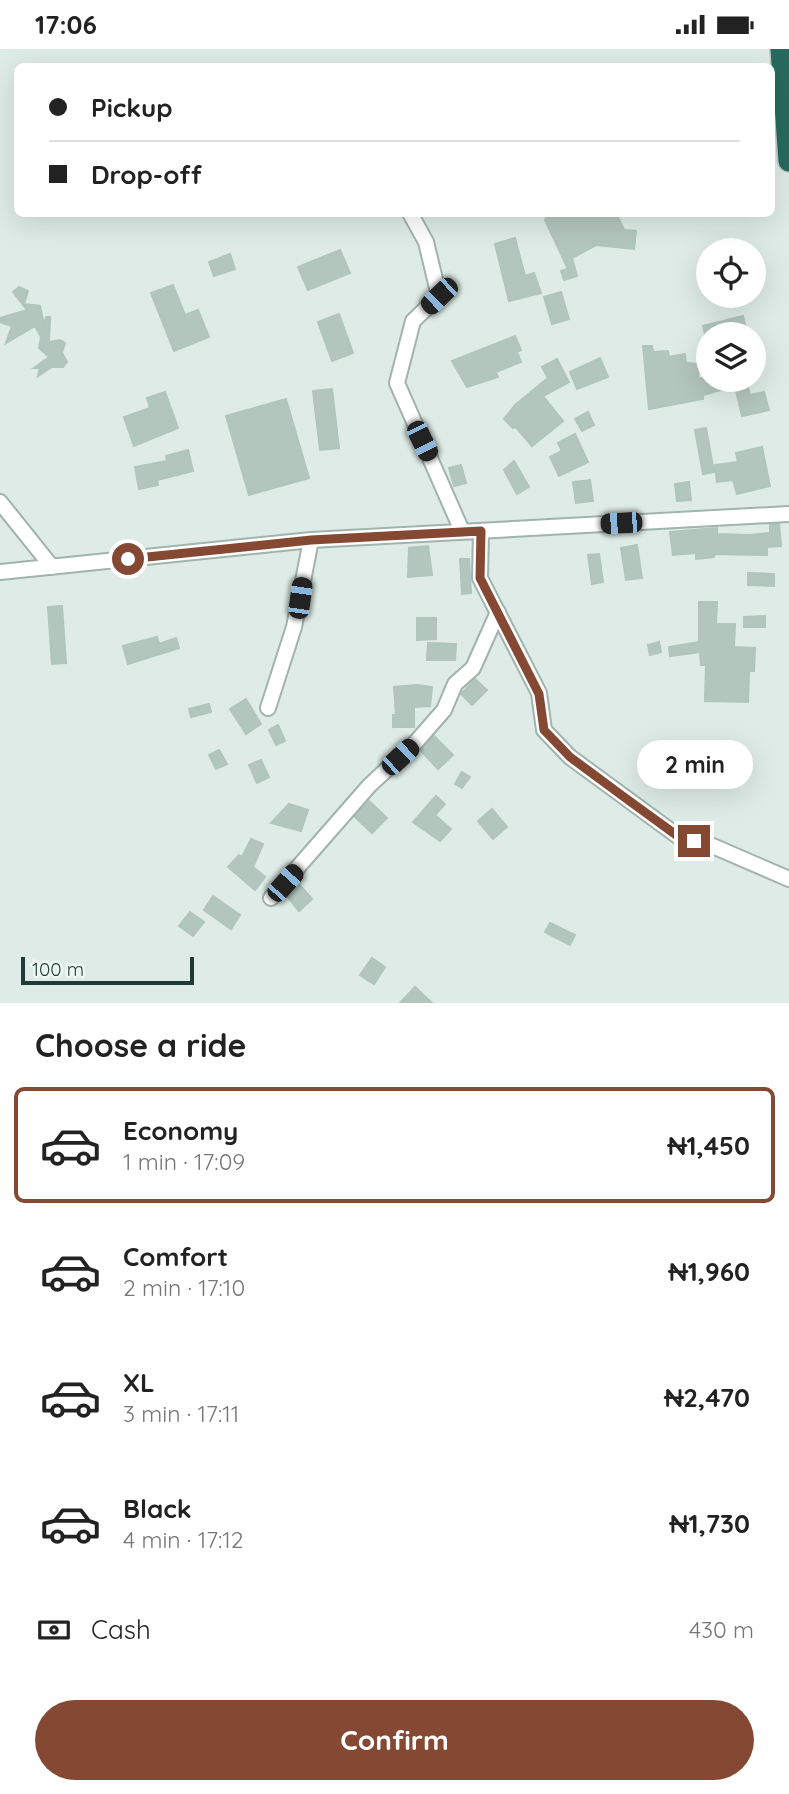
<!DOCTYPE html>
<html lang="en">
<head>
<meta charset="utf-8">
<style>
  body { margin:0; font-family:Quicksand,sans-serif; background:#f6f6f6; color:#222; height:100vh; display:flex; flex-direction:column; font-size:26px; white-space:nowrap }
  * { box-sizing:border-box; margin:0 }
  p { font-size:23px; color:#767676 }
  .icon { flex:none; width:38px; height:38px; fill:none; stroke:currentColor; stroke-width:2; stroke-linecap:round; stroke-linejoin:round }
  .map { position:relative; height:954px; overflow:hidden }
  .sheet { display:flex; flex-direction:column; background:#fff; flex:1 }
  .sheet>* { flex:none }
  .hud { position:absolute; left:14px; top:14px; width:761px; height:154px; border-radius:10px; box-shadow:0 7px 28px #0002; display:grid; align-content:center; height:154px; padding:0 35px; background:#fff }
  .controls { position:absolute; left:696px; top:189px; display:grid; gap:14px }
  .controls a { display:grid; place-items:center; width:70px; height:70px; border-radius:50%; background:#fff; box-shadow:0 7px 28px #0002; font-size:35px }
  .scale { position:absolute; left:21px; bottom:18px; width:173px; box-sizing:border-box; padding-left:7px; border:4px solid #1e3c35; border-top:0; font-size:19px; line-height:24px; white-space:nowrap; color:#1e3c35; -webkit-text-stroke:5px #eef8f3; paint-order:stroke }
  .end { position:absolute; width:32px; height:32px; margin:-16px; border:9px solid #854933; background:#fff; box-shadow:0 0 0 4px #fff }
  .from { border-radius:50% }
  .bubble { position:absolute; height:49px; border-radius:24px; background:#fff; box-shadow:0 7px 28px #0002; font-size:23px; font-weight:700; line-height:49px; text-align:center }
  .car { position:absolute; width:21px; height:42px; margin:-21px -10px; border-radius:9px; box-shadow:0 0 5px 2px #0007; background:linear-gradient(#222 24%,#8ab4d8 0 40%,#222 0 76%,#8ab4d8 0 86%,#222 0) }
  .hud b { display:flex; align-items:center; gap:24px; height:66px; font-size:26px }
  .hud b+b { border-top:2px solid #e0e0e0 }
  .hud i { width:18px; height:18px; background:#222 }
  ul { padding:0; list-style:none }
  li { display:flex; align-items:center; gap:21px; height:116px; margin:0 14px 10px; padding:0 21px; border:4px solid transparent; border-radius:10px }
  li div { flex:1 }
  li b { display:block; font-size:26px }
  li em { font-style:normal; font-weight:700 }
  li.active { border-color:#854933 }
  li>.icon { width:63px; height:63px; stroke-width:1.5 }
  h2 { padding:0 35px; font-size:32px; line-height:84px }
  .pay { display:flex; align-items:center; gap:18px; height:77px; padding:0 35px; font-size:26px }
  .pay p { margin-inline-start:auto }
  .cta { display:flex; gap:14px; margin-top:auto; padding:14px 35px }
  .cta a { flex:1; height:80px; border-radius:42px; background:#854933; color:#fff; font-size:28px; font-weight:700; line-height:80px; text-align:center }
  .status { display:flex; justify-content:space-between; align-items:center; height:49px; padding:0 35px; background:#fff; direction:ltr }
  .status svg { height:19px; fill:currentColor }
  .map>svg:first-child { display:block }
  .building { fill:#b3c6be; stroke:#b0c5bd; stroke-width:2 }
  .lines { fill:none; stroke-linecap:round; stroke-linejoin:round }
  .street-casing { stroke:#a1b3ad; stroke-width:18 }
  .highway-casing { stroke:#c0c8c6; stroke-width:24 }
  .street { stroke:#fff; stroke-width:14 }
  .highway { stroke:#276b5e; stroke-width:21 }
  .route { stroke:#854933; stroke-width:9 }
</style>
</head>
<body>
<div class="status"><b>17:06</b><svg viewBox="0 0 49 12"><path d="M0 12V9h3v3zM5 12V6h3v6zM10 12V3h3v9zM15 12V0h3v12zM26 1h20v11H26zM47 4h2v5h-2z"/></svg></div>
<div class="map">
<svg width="789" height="954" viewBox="0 0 789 954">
  <rect width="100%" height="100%" fill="#deebe6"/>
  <path class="building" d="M548 164H616L624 181 636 182 634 200 596 196 572 209 577 227 564 231 561 222 568 220 545 171Z
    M515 189 525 227 534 224 541 244 509 252 495 195Z
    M340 201 350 224 308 241 298 218Z
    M230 205 235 220 214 227 209 213Z
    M173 236 185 266 198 261 209 288 174 302 151 244Z
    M19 238 28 242 24 255 40 257 44 276 46 268H50L49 293 60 291 65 294 62 304 67 313 63 318H52L38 327 40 319H34L49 308 39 299 41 288 35 277 6 294 12 277 0 273V269L27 261 13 243Z
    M561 243 569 270 552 275 544 248Z
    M339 265 353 304 332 312 318 273Z
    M743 267 747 285H705L703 277Z
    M515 287 521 301 517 303 521 313 496 323 498 328 467 338 452 312Z
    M643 297H652L653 303 668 302 669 308 685 305 686 314 699 315 698 330 709 327V331H746L750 346 764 343 769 361 742 367 735 337 703 346V350L649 360Z
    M600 309 608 328 577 340 570 323Z
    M557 310 569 333 543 347 563 372 532 397 515 377 513 379 504 370 515 356 548 329 542 318Z
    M332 340 339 399 320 401 313 342Z
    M165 343 178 379 134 397 124 368 150 359 147 349Z
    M286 350 309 429 249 446 226 367Z
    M588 363 594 376 582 382 575 370Z
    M706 379 714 423 703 425 695 381Z
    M575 385 588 413 559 427 550 408 562 402 558 394Z
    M762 398 770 437 737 445 733 431 717 433 715 416 738 413 736 404Z
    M188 401 193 422 157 431 158 436 139 440 135 418 167 412 166 407Z
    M514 412 529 438 517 445 504 421Z
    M461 416 466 434 454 437 449 419Z
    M590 431 593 452 576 454 573 433Z
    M689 433 691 451 677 452 675 435Z
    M779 475 781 497 767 498V506L714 505V508L696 510V504L673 506 670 483 717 479V485L750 486 770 484V476Z
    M637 496 642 529 626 531 621 499Z
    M428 497 432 526 408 528 409 499Z
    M599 505 603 533 592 535 588 506Z
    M460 510H469L471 544 462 545Z
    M748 524 774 525V537L748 536Z
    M699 553H717L716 575H735L734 598 755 599 754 622H749L748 653 705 652 706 616H701L700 603 670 607 669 598 699 593Z
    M62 557 66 614 52 615 48 558Z
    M765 567V578H744V568Z
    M417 569H436V590L417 591Z
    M157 588 159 595 176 589 179 599 128 615 123 597Z
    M659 593 661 603 650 606 648 596Z
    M428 594 456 595 455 611H427Z
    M475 630 487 641 472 656 461 645Z
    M417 636 432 638 430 657 414 658V678H393V666H396L394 638Z
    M246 650 261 675 246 685 230 660Z
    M209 655 211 663 191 668 189 660Z
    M278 676 285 692 276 696 269 681Z
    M434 687 453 706 438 720 421 702Z
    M219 701 227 715 216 720 209 706Z
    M261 711 269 728 257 734 249 716Z
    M462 723 470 728 462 739 455 735Z
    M436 747 445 755 435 766 451 780 440 792 413 773Z
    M369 752 387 769 372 784 355 768Z
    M289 755 308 761 301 782 271 774Z
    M492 760 507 778 493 790 478 772Z
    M251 790 263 795 253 818 265 828 255 841 228 818 239 806 242 808Z
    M299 835 312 850 299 862 287 847Z
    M213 847 240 866 231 880 204 861Z
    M190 863 204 873 193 887 179 877Z
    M550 874 575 886 570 896 545 883Z
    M372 909 385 918 374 935 360 926Z
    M415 938 432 954H400Z"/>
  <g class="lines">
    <g class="street-casing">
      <path id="street" d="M410 164 426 193 439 247 413 272 397 334 462 482
        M0 453 52 518
        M481 482 480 529 539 644 544 681 570 708 679 788 708 795 789 830
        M0 523 311 491 789 465
        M268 659 294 578 311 491
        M271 849 369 737 416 693 444 661 455 635 473 619 498 563"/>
    </g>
    <g class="highway-casing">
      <path id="highway" d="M781 0 789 112"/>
    </g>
    <use href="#street" class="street"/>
    <use href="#highway" class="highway"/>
  </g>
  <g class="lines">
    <path class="route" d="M128 510 311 491 481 482 480 529 539 645 544 681 570 708 624 748 679 788 694 792"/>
  </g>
</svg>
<div class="controls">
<a><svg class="icon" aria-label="locate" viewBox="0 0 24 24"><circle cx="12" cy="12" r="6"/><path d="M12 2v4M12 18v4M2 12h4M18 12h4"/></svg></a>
<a><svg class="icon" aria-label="layers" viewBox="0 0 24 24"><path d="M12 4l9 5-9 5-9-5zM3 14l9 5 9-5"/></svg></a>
</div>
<div class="scale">100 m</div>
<i class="end from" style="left:128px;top:510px"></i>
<i class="end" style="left:694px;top:792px"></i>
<div class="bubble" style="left:637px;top:691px;width:116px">2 min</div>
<i class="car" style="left:439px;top:247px;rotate:226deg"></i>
<i class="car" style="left:422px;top:392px;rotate:154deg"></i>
<i class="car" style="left:621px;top:474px;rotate:267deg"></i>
<i class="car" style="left:300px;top:549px;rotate:8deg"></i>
<i class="car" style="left:400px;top:708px;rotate:47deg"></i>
<i class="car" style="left:285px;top:834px;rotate:42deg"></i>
<div class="hud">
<b><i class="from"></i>Pickup</b>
<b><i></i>Drop-off</b>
</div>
</div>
<section class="sheet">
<h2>Choose a ride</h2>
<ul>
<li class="active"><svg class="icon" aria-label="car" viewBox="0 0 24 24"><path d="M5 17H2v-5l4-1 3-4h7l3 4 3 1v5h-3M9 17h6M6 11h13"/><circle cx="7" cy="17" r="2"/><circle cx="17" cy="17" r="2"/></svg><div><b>Economy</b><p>1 min · 17:09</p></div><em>₦1,450</em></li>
<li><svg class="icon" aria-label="car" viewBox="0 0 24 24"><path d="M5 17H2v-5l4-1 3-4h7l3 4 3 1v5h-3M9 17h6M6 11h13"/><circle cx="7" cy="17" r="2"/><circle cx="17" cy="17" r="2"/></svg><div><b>Comfort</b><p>2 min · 17:10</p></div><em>₦1,960</em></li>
<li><svg class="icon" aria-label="car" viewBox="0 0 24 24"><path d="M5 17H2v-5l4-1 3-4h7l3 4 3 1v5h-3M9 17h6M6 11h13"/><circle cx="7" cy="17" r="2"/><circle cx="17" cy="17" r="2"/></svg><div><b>XL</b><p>3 min · 17:11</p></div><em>₦2,470</em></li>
<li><svg class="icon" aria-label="car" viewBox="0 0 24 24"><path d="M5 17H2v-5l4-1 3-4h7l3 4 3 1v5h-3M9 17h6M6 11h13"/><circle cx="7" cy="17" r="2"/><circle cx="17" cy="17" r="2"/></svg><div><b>Black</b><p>4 min · 17:12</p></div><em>₦1,730</em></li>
</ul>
<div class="pay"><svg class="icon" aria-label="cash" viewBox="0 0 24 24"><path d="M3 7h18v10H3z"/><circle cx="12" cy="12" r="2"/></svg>Cash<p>430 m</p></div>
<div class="cta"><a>Confirm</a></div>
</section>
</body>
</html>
